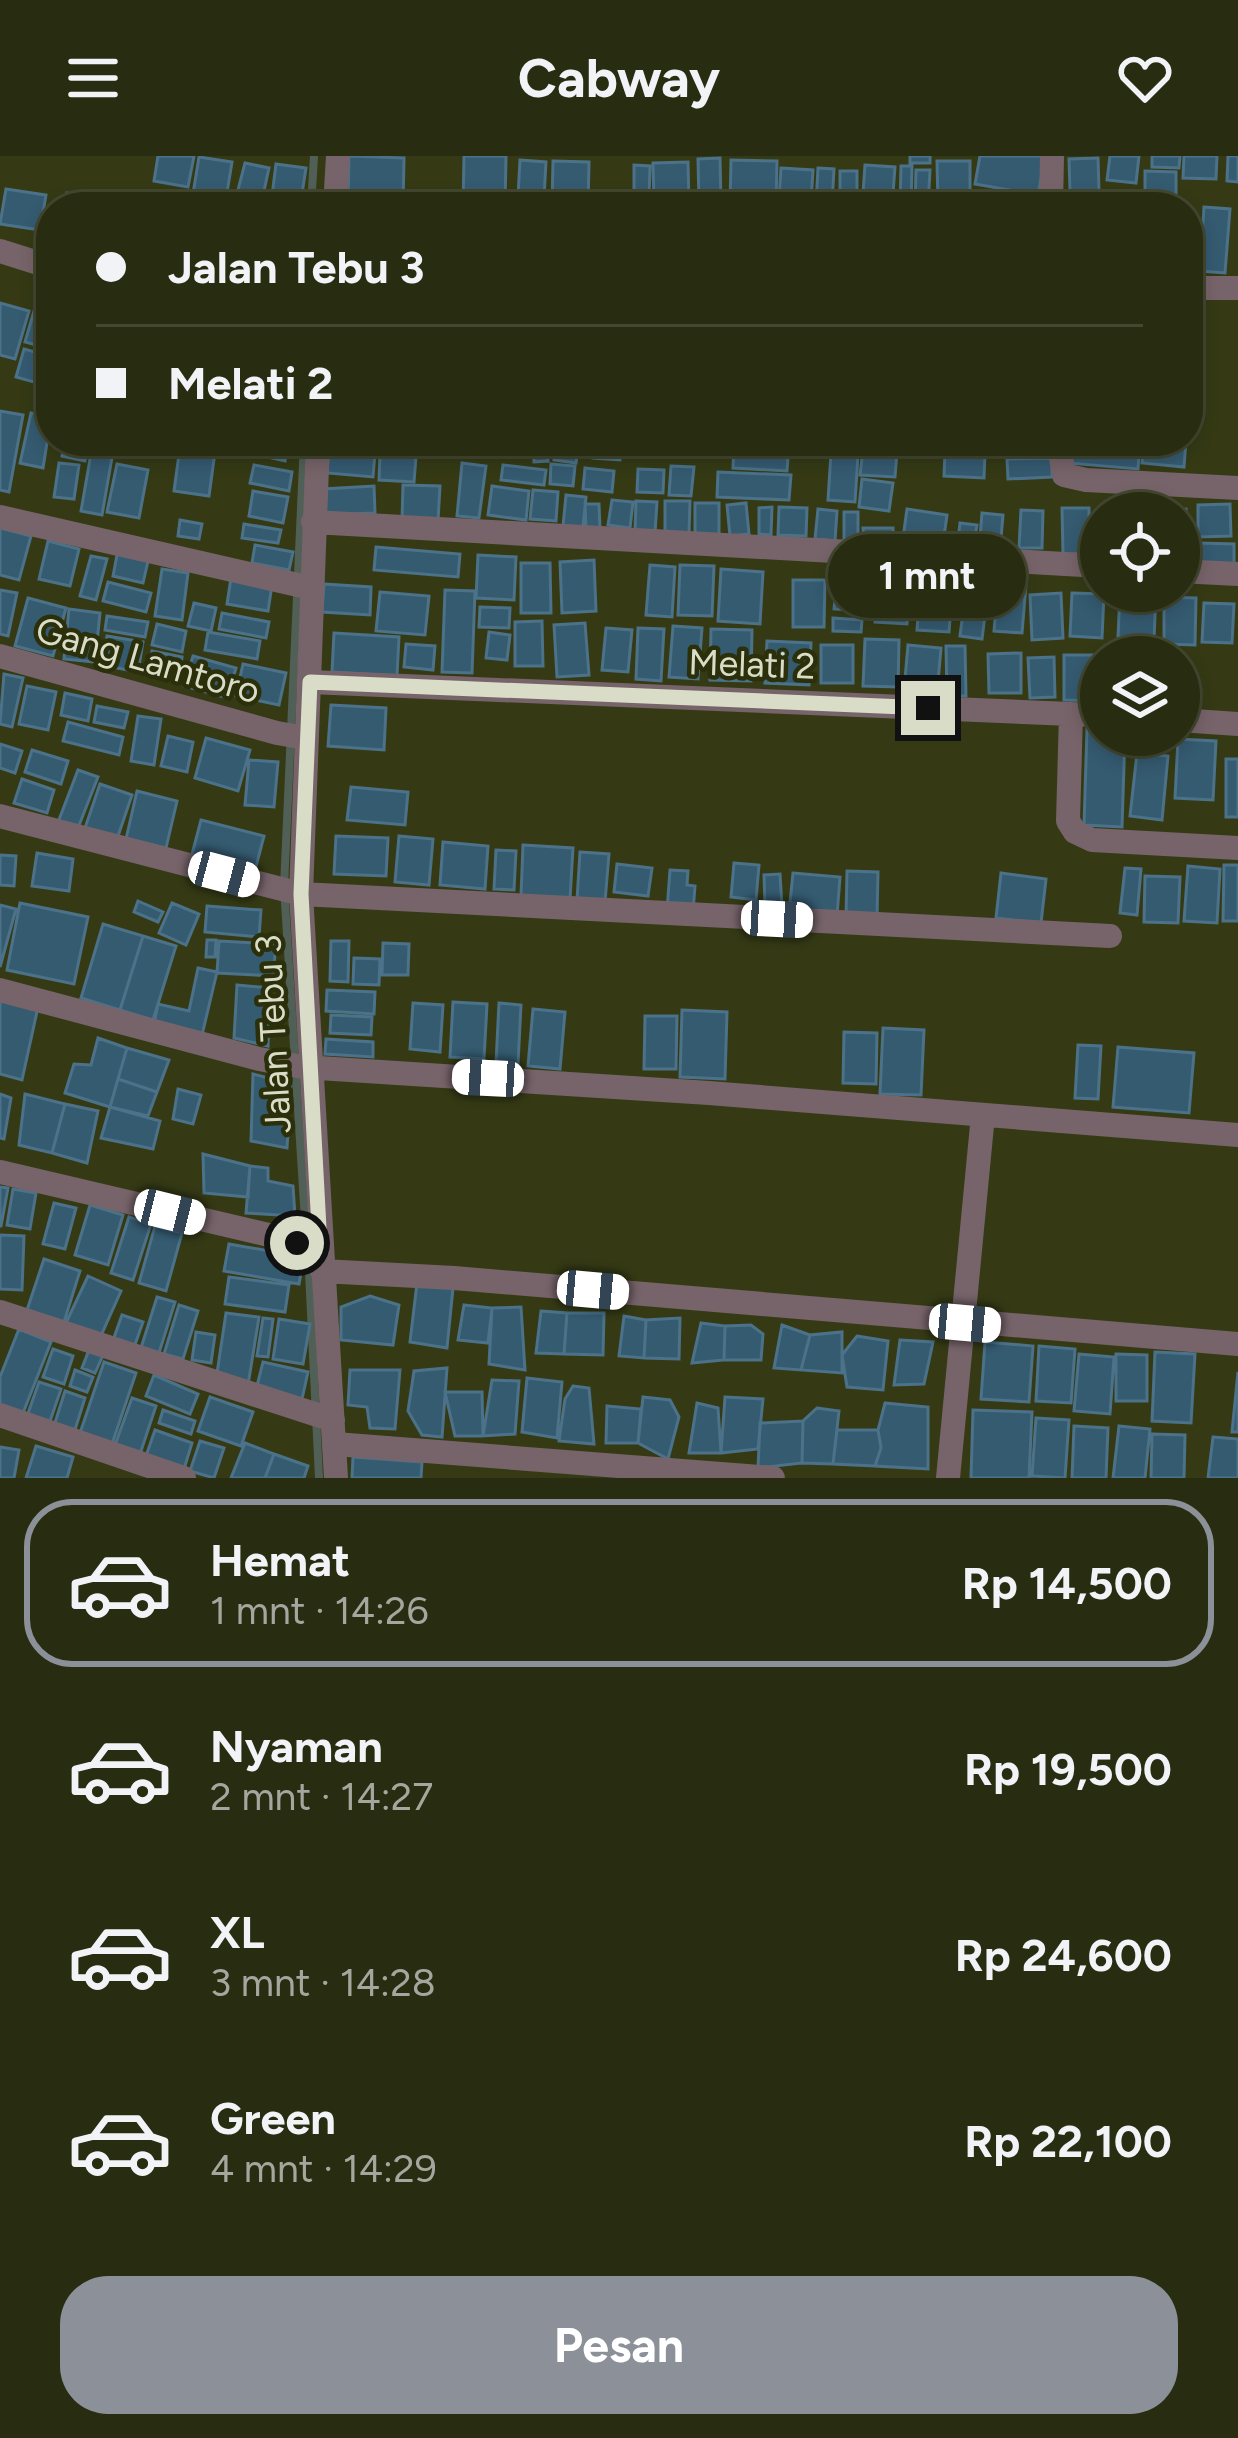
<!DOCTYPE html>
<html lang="id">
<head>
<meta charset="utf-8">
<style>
  body { margin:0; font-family:Figtree,sans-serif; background:#303419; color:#f1f3f6; height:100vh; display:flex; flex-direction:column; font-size:45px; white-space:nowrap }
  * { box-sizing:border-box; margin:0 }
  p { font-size:39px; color:#a5a79f }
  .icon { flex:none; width:66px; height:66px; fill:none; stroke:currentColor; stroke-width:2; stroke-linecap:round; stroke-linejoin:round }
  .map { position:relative; height:1322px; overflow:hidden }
  .drawer { display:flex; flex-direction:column; background:#282c10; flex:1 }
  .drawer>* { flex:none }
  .guide { position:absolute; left:36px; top:36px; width:1167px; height:264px; border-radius:48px; box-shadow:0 6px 18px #0003,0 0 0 3px #444830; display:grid; align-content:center; height:264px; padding:0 60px; background:#282c10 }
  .fabs { position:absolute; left:1080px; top:336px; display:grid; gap:24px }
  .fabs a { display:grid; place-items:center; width:120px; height:120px; border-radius:50%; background:#282c10; box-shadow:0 6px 18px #0003,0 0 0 3px #444830; font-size:60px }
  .end { position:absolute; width:54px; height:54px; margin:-27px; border:15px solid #d9ddc8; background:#111; box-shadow:0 0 0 6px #111 }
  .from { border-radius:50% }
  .bubble { position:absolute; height:84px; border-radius:42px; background:#282c10; box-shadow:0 6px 18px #0003,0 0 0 3px #444830; font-size:39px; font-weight:700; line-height:84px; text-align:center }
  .car { position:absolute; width:36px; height:72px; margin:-36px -18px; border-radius:15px; box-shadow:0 0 9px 3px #0007; background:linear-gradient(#fff 24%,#345 0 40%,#fff 0 76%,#345 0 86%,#fff 0) }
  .guide b { display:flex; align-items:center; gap:42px; height:114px; font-size:45px }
  .guide b+b { border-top:3px solid #444830 }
  .guide i { width:30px; height:30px; background:#f1f3f6 }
  ul { padding:21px 0 0; list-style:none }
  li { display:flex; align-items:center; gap:36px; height:168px; margin:0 24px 18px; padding:0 36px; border:6px solid transparent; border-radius:48px }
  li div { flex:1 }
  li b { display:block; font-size:45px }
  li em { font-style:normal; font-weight:700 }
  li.on { border-color:#8c9099 }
  li>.icon { width:108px; height:108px; stroke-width:1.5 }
  .cta { display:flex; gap:24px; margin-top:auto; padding:24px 60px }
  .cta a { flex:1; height:138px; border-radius:48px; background:#8c9099; color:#fff; font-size:48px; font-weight:700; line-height:138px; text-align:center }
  header { display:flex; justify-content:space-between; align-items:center; height:156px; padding:0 60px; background:#282c10; font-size:54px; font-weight:700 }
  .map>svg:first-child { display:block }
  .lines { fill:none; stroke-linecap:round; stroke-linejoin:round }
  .stream { stroke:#516056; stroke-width:8 }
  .building { fill:#355b71; stroke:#4b7289; stroke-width:3 }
  .street { stroke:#77646a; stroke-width:24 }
  .route { stroke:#d9ddc8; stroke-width:15 }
  .labels { text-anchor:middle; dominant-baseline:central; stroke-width:9; stroke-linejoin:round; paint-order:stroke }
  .street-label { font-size:36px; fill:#d9ddc8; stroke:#2b2f0a }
</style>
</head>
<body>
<header><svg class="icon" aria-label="menu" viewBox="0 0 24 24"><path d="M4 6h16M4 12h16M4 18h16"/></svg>Cabway<svg class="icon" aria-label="heart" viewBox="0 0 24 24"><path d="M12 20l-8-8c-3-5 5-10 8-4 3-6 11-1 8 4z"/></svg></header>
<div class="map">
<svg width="1238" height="1322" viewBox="0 0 1238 1322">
  <rect width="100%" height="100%" fill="#353a15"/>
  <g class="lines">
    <path class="stream" d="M311 51 314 0
      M304 285 284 731 306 1080
      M308 1095 319 1322"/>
  </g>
  <path class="building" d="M158 0H194L188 31 154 25Z
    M349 0 404 2 403 51H348Z
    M464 0H506L505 51H463Z
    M910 0H930V7H910Z
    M980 0H1045L1038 39 975 28Z
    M1110 0H1139L1136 27 1107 24Z
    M1152 0H1180L1179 12 1152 11Z
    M1184 0H1217L1216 23 1183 22Z
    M1228 0H1238V26L1227 25Z
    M199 1 232 6 225 49 192 44Z
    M720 2 721 47 699 48 698 3Z
    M1098 2 1099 35H1070L1069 3Z
    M520 4 546 6 544 42 518 40Z
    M731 4 777 5 776 50 730 49Z
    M553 5 589 6 588 51H552Z
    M937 5H970V50H938Z
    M688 6 689 48 654 49 653 7Z
    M245 7 269 12 262 44 237 38Z
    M276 8 306 12 301 44 272 40Z
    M634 9 650 10 649 43 634 42Z
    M865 9 895 11 892 51H862Z
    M901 10H912L911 51H900Z
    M781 12 813 14 811 46 779 44Z
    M818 12 834 13 832 49 816 48Z
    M916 14H930L928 51H915Z
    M840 15H857V49H840Z
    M1145 15 1176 16V40H1145Z
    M6 33 46 39 40 74 0 68Z
    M67 37 103 43 102 51H64Z
    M162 40 180 43 179 51H160Z
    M1142 44 1185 46 1184 51H1142Z
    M1204 51 1230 53 1225 117 1200 115Z
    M41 131 51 134V193L25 186Z
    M0 147 29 155 15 203 0 199Z
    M1188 158 1201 160 1194 199 1188 198Z
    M24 193 49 200 41 228 16 221Z
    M0 255 23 259 9 336 0 334Z
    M31 257 51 262 43 312 20 307Z
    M65 285H89L85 305 62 300Z
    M256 285 288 289 285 305 254 298Z
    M334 285H387L386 292Z
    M533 285H546L548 305 534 306Z
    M549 285H588L587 292 549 289Z
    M594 285H622L620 304 593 302Z
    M734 285 789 289 787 315 733 312Z
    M943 285H1000V292L943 289Z
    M1070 285H1140L1138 313 1068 307Z
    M1144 285H1186L1184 311 1142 307Z
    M93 286 114 290 102 359 81 355Z
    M180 291 215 296 209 340 174 335Z
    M555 291 578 294 576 307 554 304Z
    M863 293 897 296 895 321 860 319Z
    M329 294 375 297 373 321 327 317Z
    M945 295 985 297 984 322 944 320Z
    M831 297 858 299 855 346 828 344Z
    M380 299 416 301 414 326 379 324Z
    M1052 302V321L1008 323 1007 303Z
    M59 307 79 309 74 343 54 341Z
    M462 307 486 310 479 362 457 360Z
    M117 308 148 314 139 362 107 356Z
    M551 308 575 310 573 330 550 328Z
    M254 309 292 316 289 335 250 327Z
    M503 309 546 314 544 329 501 324Z
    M671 310 694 311 691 340 669 339Z
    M585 312 614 315 612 336 583 333Z
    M638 313 664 314 663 337 637 336Z
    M718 316 791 319 789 344 717 341Z
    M862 323 893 327 889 355 859 351Z
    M403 329 440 330 438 365 402 364Z
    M374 330 375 357 325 359 323 333Z
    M492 330 529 335 526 364 488 359Z
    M1128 332 1153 333 1152 357H1126Z
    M533 334 558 336 556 365 530 363Z
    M253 335 288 341 283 367 249 360Z
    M566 339 586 341 583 371 563 370Z
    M612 344 633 346 630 372 608 369Z
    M636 345 657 346 655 377 635 375Z
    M665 345H690L689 378H665Z
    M695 347H719V382H695Z
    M746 347 749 378 730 380 727 349Z
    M585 348H599L600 373H586Z
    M1230 348 1231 380 1198 381V349Z
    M772 351 771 379 759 378V352Z
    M779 351 807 352 806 380 778 379Z
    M1062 352H1089V398H1063Z
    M818 353 837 355 835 385 815 383Z
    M907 353 947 359 942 395 902 389Z
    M1186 353 1189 404H1179V357L1160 355Z
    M1021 354 1043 355 1042 392H1019Z
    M844 356H858V390L844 389Z
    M982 357 1003 359 1000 394 979 393Z
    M180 364 202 368 199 383 178 380Z
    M960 367 977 369 974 387 958 384Z
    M244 368 281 374 278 387 242 382Z
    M0 372 31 380 19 424 0 419Z
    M863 372H893V392H864Z
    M48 385 79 393 70 430 39 423Z
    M1199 387 1234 388V412L1199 411Z
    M255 389 293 396 289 414 252 407Z
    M376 391 460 398 458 421 374 414Z
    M118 394 149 401 143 427 113 420Z
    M478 399 516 401 514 444 476 442Z
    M91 400 107 403 96 444 80 440Z
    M594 404 596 455 562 457 560 406Z
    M521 407H550L551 457H521Z
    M650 409 675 411 672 461 646 459Z
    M680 409 714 410 712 460 678 459Z
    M162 413 188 417 182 464 155 460Z
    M721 413 763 416 760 468 718 465Z
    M966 420 987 421 985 452 965 451Z
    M231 422 272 429 268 455 227 448Z
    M877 422 909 424 907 468 875 466Z
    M793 424H825L824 471H793Z
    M837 424 861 426 859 455 834 453Z
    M108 426 151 437 146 456 103 445Z
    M998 427 1026 429 1022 477 994 475Z
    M324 428 371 431 370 459 322 456Z
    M0 434 17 437 8 480 0 478Z
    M445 434 475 435 472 517 442 516Z
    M920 435 952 438 949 476 917 474Z
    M380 436 429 440 425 479 376 475Z
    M1061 437 1063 482 1032 484 1030 439Z
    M1072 437 1104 438 1102 482 1070 480Z
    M1120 437 1156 439 1154 483 1118 481Z
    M1164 441 1196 442 1195 489 1164 488Z
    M28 442 66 452 53 500 15 490Z
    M194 447 216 452 211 475 188 470Z
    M1204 447 1234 448 1232 487 1202 486Z
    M480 451 510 452 509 472 479 471Z
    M69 453 100 457 95 506 64 503Z
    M963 456 985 459 982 483 960 480Z
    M222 457 269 466 266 482 219 473Z
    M107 460 148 466 145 481 105 474Z
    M833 462 862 464 861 476 833 475Z
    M542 465 543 510H515V466Z
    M585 467 589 519 557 521 554 469Z
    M157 468 186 475 182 496 152 489Z
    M673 470 702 472 698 523 669 521Z
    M606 472 632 474 628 516 602 514Z
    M638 472 664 473 661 525 636 523Z
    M711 473 752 474 751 525 710 524Z
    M208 476 260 485 257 503 205 494Z
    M489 476 510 479 507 504 486 502Z
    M334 477 399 481 397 520 332 516Z
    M107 480 143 486 138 516 102 509Z
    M865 483 899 484 898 531 863 530Z
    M767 485 811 487 809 529 765 527Z
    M406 488 435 490 433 514 404 511Z
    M821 489H853V527H821Z
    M908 489 941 492 938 526 905 523Z
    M946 490H965L966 540H947Z
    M1117 492 1147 496 1146 501H1115Z
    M152 495 182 501 179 523 148 517Z
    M1021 497V537H989L988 498Z
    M1064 499H1100V545L1064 544Z
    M193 500 236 512 227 542 184 530Z
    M1054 501 1055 541 1030 542 1028 502Z
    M243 508 286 517 279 549 236 540Z
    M4 518 23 522 12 571 0 568Z
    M27 530 56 536 48 574 19 568Z
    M65 537 92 543 88 565 61 559Z
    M331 549 386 552 384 594 328 590Z
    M97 550 128 556 124 572 94 566Z
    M138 560 161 563 154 609 131 605Z
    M68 566 123 581 119 599 63 585Z
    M1087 573 1101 574V579H1125L1122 671 1084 669Z
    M168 580 193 586 187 616 161 610Z
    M206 582 250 594 238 635 195 622Z
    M1178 583 1216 585 1213 644 1175 642Z
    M0 588 22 595 15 617 0 612Z
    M32 594 68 605 61 628 25 616Z
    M1137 597 1168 600 1162 664 1130 660Z
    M1226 603H1238V661H1226Z
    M249 604 278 606 274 651 245 649Z
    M78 614 98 621 76 677 57 669Z
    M22 623 54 634 47 657 14 647Z
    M100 628 132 639 117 683 85 672Z
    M351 631 408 636 405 669 347 664Z
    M137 635 177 645 166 692 126 683Z
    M201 664 264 680 253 722 190 706Z
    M336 680 388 682 386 720 334 718Z
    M399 680 433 683 429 729 395 726Z
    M443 686 488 690 485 733 440 729Z
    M523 689 573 692 570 743 521 740Z
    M496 694 516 695 514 734 494 733Z
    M580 696 609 698 605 746 577 744Z
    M37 697 73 703 69 735 32 730Z
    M0 699 16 700 14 730 0 729Z
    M734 707 759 709 756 744 731 741Z
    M617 708 652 712 648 740 614 736Z
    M1224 709H1238V765H1223Z
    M1188 710 1220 713 1217 767 1184 765Z
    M1125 712 1141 713 1137 759 1120 757Z
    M670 714 688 715 687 729 695 730 693 756 667 754Z
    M847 715 878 716 877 762H846Z
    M793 717 840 721 837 760 789 756Z
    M1001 717 1046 723 1041 767 996 762Z
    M780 718 782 750 765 751 764 719Z
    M1145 720 1180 721 1178 767 1144 766Z
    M138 745 163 756 158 766 134 756Z
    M20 747 88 761 74 828 7 814Z
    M172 747 199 758 186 789 159 777Z
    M0 749 16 753 0 811Z
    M207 750 261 754 259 781 205 776Z
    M103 768 143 780 120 854 81 842Z
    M143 780 176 790 153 864 120 854Z
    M207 784H216L215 801H206Z
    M219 785 276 788 273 820 217 817Z
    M331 785H349L348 826 330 825Z
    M383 787 409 788 408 819H382Z
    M354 802 380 803 379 829 353 828Z
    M198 812 217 816 202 879 154 868 158 848 189 855Z
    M237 829 270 832 268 890 234 882Z
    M327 834 375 836 374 858 326 855Z
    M0 841 38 851 22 924 0 918Z
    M453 846 487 848 484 903 450 901Z
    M413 847 443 849 440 896 410 893Z
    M499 847 521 849 518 908 496 907Z
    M533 853 565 856 560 913 528 910Z
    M682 854 727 856 725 923 680 921Z
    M331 859 372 861 371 879 330 877Z
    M645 860H677L676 913H644Z
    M883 872 924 874 921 939 880 938Z
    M844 876 877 877 876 928 843 927Z
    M98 882 127 892 110 951 65 937 74 908 91 909Z
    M326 883 373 886V901L325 898Z
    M1078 889 1101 890 1098 943 1075 942Z
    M1118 891 1194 897 1189 957 1113 951Z
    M127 892 169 904 157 936 118 923Z
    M253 918 291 928 287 992 251 985Z
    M118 923 157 936 148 960 110 951Z
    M178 933 201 939 193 968 173 963Z
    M0 938 11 942 4 983 0 982Z
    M25 938 65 948 52 997 19 989Z
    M65 948 98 955 87 1007 52 997Z
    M110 951 160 965 153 993 101 982Z
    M203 998 250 1010 248 1041 204 1037Z
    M250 1010 268 1012V1025L293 1030 295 1060 246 1057Z
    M0 1031 8 1032 1 1070H0Z
    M13 1033 36 1037 30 1073 7 1069Z
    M54 1047 76 1052 65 1093 43 1088Z
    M90 1049 123 1059 108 1109 75 1099Z
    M129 1061 151 1068 133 1124 111 1117Z
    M155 1070 182 1077 166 1135 139 1127Z
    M0 1079 24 1080 22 1134 0 1133Z
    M229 1088 304 1101 299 1128 224 1115Z
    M44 1103 80 1115 64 1166 27 1154Z
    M88 1120 121 1135 99 1184 65 1169Z
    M229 1121 289 1129 285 1156 225 1148Z
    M417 1127 453 1132 447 1192 410 1186Z
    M370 1140 399 1149 393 1189 341 1184V1151Z
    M157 1141 175 1146 159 1197 141 1192Z
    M179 1149 198 1155 183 1203 164 1198Z
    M464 1149 492 1152 488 1187 458 1184Z
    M521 1151 525 1214 489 1208 492 1152Z
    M541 1155 567 1157 564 1198 536 1197Z
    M226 1157 259 1161 248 1229 216 1224Z
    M567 1157H604L603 1199 564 1198Z
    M122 1159 143 1166 132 1197 111 1190Z
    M624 1160 646 1164 644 1202 619 1200Z
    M263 1162 273 1163 268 1201 257 1200Z
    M680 1162 679 1203 644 1202 646 1164Z
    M279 1163 310 1168 303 1208 273 1203Z
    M701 1167 725 1170 724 1204 692 1207Z
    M751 1169 763 1178 761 1204H724L725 1170Z
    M782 1169 810 1179 801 1214 774 1212Z
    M19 1173 51 1186 21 1262 0 1254V1221Z
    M196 1176 215 1179 211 1207 192 1204Z
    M842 1176V1217L801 1214 810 1179Z
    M857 1180 888 1185 883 1234 847 1231 842 1199Z
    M900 1184 933 1186 924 1228 894 1229Z
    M985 1186 1033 1190 1029 1246 981 1243Z
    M1039 1190 1075 1193 1071 1247 1036 1245Z
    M53 1193 73 1200 64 1228 43 1221Z
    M89 1194 103 1199 95 1217 82 1212Z
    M1155 1196 1195 1198 1191 1267 1152 1265Z
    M1079 1198 1114 1201 1110 1258 1074 1255Z
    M1116 1198 1147 1199V1245H1116Z
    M104 1206 136 1217 112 1288 80 1277Z
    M263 1206 308 1216 302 1243 256 1234Z
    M447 1212 442 1281 422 1279 408 1255 414 1215Z
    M75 1214 93 1221 87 1236 70 1230Z
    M350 1214H400L395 1273 370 1272 367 1251 348 1249Z
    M1238 1216V1276H1232Z
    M154 1219 198 1238 190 1258 146 1240Z
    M527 1222 562 1226 557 1282 522 1276Z
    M492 1224 519 1225 515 1278 483 1280Z
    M39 1226 61 1233 48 1271 26 1263Z
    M573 1230 589 1232 594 1288 559 1285 565 1243Z
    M65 1235 85 1242 73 1280 53 1273Z
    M445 1236H482L483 1280H455Z
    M210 1241 253 1256 241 1290 198 1275Z
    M643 1241 670 1244 679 1261 668 1303 638 1287Z
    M725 1241 763 1243 758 1293 721 1297Z
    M132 1242 156 1250 140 1298 115 1289Z
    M697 1247 718 1252 721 1297H689Z
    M885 1247 928 1251V1313L875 1310 881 1292 878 1274Z
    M607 1250 641 1253 638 1287H606Z
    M817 1252 839 1255 833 1308 802 1307 803 1265Z
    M163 1254 195 1265 191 1278 159 1267Z
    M973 1254 1032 1256 1029 1322H971Z
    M1036 1262 1069 1264 1065 1322 1032 1320Z
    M803 1265 802 1307 758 1312 760 1267Z
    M1074 1270 1108 1272 1106 1322H1072Z
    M1119 1270 1150 1273 1145 1322H1113Z
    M155 1274 192 1287 184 1313 146 1300Z
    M837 1274H878L881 1292 875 1310 833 1308Z
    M1152 1278 1185 1279 1184 1322H1151Z
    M1213 1281 1238 1283V1322H1208Z
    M200 1285 224 1292 214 1322 190 1315Z
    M245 1287 274 1298 265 1322H231Z
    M36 1290 73 1301 67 1322H26Z
    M0 1291 19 1294 14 1322H0Z
    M274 1298 308 1310 304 1322H265Z
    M353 1301 422 1306 421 1322H352Z"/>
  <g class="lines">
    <path class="street" d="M335 51 338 0
      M1051 51 1052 0
      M0 95 51 111
      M1188 132H1238
      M318 285 301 738 336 1322
      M1058 285 1064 319 1086 324 1238 332
      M0 361 311 432
      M313 366 1101 410
      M1179 415 1238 418
      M0 500 277 577 306 582
      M310 526 1071 558 1068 665 1075 676 1092 684 1238 692
      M1071 558 1101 559
      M1179 564 1238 568
      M0 660 301 738 1110 780
      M0 834 259 903 303 911 709 937 1238 979
      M0 1016 320 1091
      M322 1115 454 1122 1238 1188
      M0 1156 333 1264
      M0 1259 184 1322
      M335 1288 773 1322
      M948 1322 983 959"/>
  </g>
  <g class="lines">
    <path class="route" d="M297 1087 320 1091 301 738 310 526 928 552"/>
  </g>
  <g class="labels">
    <g class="street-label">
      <text transform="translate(148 504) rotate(16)">Gang Lamtoro</text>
      <text transform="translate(752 508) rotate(2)">Melati 2</text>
      <text transform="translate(273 878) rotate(-93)">Jalan Tebu 3</text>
    </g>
  </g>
</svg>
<div class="fabs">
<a><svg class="icon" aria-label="locate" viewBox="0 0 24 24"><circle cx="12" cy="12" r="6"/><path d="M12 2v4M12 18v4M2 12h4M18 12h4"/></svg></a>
<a><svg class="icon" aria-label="layers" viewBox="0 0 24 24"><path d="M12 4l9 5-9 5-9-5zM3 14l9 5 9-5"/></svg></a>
</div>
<i class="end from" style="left:297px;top:1087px"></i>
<i class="end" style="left:928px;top:552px"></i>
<div class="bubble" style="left:828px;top:378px;width:198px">1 mnt</div>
<i class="car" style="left:224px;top:718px;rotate:105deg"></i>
<i class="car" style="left:777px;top:763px;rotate:93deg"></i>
<i class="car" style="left:488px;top:922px;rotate:273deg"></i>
<i class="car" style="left:170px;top:1056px;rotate:104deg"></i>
<i class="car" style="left:593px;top:1134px;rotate:95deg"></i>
<i class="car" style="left:965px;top:1167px;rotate:95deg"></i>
<div class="guide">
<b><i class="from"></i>Jalan Tebu 3</b>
<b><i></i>Melati 2</b>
</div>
</div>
<section class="drawer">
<ul>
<li class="on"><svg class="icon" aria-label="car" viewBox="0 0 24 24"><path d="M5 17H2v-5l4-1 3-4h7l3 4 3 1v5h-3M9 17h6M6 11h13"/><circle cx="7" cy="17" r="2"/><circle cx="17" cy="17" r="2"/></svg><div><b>Hemat</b><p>1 mnt · 14:26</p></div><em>Rp 14,500</em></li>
<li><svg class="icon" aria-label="car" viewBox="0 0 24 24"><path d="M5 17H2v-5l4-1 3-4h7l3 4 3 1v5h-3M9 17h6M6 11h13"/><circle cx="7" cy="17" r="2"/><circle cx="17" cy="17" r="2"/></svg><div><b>Nyaman</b><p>2 mnt · 14:27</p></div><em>Rp 19,500</em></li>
<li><svg class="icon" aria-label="car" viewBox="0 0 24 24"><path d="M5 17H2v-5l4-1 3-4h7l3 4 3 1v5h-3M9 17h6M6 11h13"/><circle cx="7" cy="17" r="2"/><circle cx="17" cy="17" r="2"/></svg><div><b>XL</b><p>3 mnt · 14:28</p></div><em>Rp 24,600</em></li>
<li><svg class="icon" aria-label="car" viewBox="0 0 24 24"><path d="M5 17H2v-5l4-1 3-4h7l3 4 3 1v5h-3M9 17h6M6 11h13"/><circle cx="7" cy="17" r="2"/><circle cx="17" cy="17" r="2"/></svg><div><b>Green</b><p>4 mnt · 14:29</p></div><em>Rp 22,100</em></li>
</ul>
<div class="cta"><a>Pesan</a></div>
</section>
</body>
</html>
